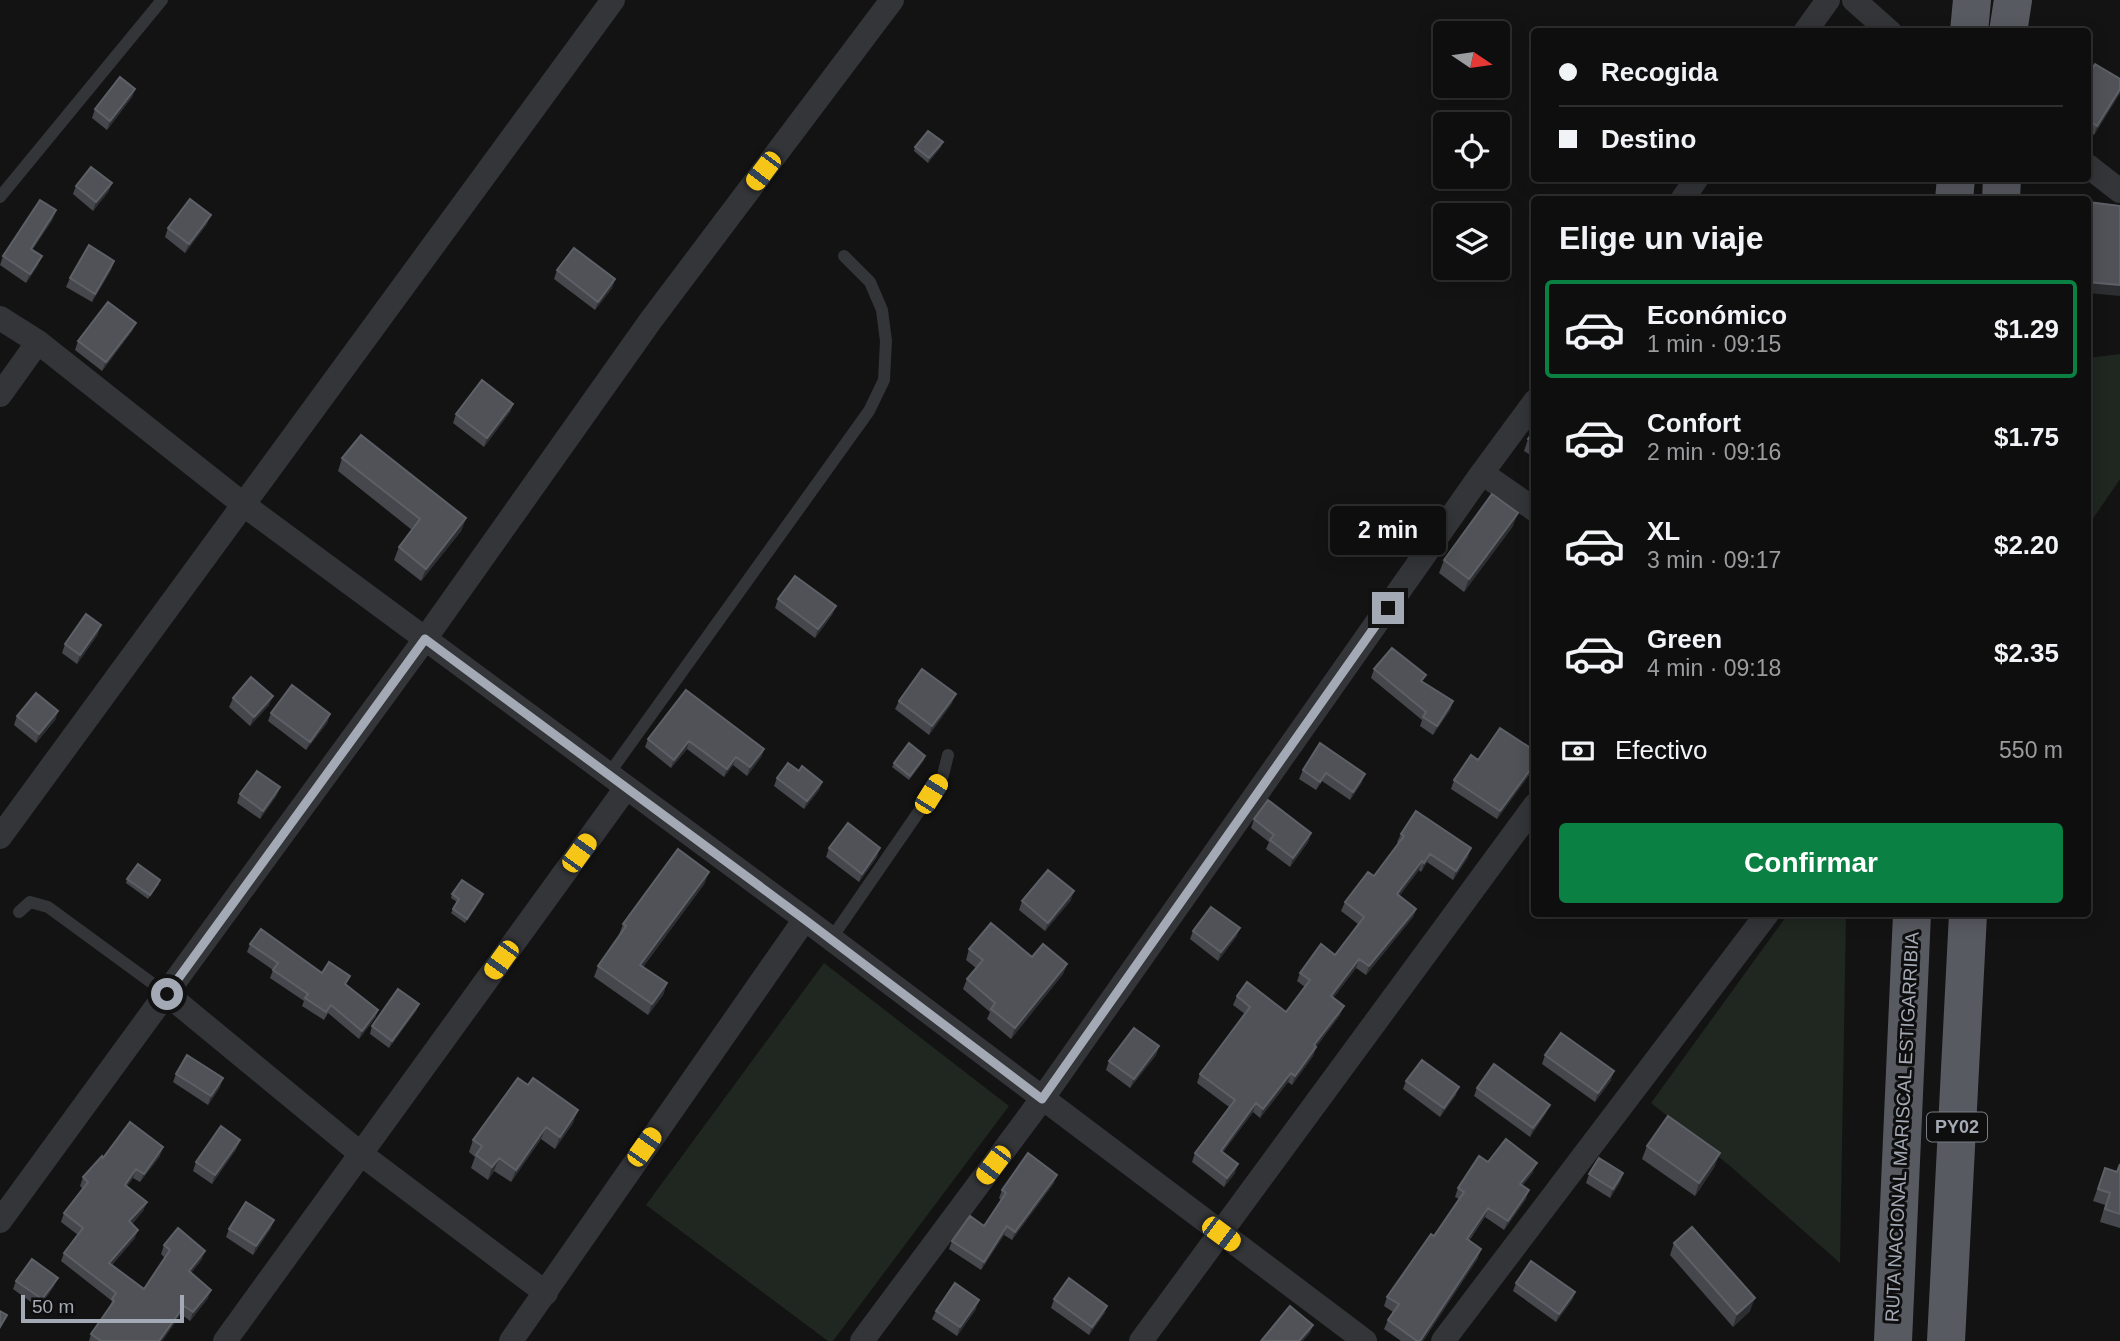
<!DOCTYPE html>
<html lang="es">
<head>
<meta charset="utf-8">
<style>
  body { margin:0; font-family:Helvetica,sans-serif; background:#171718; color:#f1f3f6; height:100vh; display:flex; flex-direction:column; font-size:26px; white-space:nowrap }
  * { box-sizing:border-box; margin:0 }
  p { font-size:23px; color:#9b9c9e }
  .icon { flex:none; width:38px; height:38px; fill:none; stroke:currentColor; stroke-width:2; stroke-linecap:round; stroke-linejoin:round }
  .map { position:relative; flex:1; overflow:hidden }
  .sheet { position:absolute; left:1531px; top:196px; width:560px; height:721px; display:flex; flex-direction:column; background:#0e0e0f; border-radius:7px; box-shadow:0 4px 18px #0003,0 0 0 2px #2e2e2f }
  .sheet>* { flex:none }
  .banner { position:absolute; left:1531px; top:28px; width:560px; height:154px; border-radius:7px; box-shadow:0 4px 18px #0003,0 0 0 2px #2e2e2f; display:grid; align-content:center; height:154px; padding:0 28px; background:#0e0e0f }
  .needle { width:46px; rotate:103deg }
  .fabs { position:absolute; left:1433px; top:21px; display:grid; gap:14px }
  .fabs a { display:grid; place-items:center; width:77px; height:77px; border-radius:7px; background:#0e0e0f; box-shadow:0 4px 18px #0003,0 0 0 2px #2e2e2f; font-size:35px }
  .scale { position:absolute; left:21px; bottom:18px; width:163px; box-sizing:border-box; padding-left:7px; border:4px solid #a4aab5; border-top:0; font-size:19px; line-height:24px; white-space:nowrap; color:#a4aab5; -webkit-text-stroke:5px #0e0e0f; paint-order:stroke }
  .end { position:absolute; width:32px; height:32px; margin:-16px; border:9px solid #a4aab5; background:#111; box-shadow:0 0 0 4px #111 }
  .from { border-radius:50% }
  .bubble { position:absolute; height:49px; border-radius:7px; background:#0e0e0f; box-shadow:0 4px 18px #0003,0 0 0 2px #2e2e2f; font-size:23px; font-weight:800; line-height:49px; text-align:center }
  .car { position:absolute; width:21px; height:42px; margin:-21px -10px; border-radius:9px; box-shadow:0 0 5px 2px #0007; background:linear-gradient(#f5c518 24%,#345 0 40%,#f5c518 0 76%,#345 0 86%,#f5c518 0) }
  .banner b { display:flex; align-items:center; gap:24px; height:66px; font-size:26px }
  .banner b+b { border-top:2px solid #2e2e2f }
  .banner i { width:18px; height:18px; background:#f1f3f6 }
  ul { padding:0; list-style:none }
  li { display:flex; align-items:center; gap:21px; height:98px; margin:0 14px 10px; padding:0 14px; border:4px solid transparent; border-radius:7px }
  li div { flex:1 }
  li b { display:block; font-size:26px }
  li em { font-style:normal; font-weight:800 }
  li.active { border-color:#0b8043 }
  li>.icon { width:63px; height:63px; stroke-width:1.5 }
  h2 { padding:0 28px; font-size:32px; line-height:84px }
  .pay { display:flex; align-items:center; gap:18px; height:77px; padding:0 28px; font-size:26px }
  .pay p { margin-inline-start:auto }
  .cta { display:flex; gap:14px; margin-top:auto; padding:14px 28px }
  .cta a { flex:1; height:80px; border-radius:7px; background:#0b8043; color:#fff; font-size:28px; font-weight:800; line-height:80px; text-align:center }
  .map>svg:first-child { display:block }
  .green { fill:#1f2720 }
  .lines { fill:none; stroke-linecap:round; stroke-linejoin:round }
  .service { stroke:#343539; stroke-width:12 }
  .minor { stroke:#343539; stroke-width:24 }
  .trunk { stroke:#585a61; stroke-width:38 }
  .wall { fill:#46474c }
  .shaded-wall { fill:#2d2e31 }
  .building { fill:#505257; stroke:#5d6066; stroke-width:2 }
  .route { stroke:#a4aab5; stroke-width:9 }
  .labels { text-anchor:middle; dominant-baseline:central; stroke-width:6; stroke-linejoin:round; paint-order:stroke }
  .shield { fill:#0e0e0f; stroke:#777b83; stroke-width:2 }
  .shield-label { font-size:18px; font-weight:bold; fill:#a4aab5 }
  .street-label { font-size:19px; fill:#a4aab5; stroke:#0e0e0f }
</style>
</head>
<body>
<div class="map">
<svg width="2120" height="1341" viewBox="0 0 2120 1341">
  <rect width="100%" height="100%" fill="#131314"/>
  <path class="green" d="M2120 354V479L2088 526V358Z
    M1788 914H1846L1840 1263 1730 1166 1651 1103Z
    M824 963 1009 1106 833 1341H828L646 1205Z"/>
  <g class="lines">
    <path class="service" d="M0 197 162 0
      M608 775 869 411 884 380 886 341 882 310 870 282 844 256
      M19 912 30 902 48 907 167 994
      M831 939 931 794 943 775 948 755"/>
    <path class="minor" d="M1854 0 1890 32
      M1805 32 1828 0
      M2088 166 2120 191
      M1682 200 1697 178
      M0 318 38 342 244 505 805 919 1365 1341
      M0 395 38 342
      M1482 473 1535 401
      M0 837 613 0
      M167 994 361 1154 546 1293
      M0 1221 425 639 651 320 892 0
      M225 1341 626 788
      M511 1341 805 919
      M862 1341 1042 1099 1482 473 1535 510
      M1141 1341 1535 805
      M1443 1341 1767 914"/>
    <path class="trunk" d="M1969 32 1972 0
      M2008 32 2013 0
      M1954 200 1956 178
      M2001 200 2002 178
      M1893 1341 1912 914
      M1946 1341 1968 914"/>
  </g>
  <path class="wall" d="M2088 75 2120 79V93L2094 135 2088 131Z
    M135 89 132 97 107 130 92 118 95 109Z
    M915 147H941L928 163 914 151Z
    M112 183 108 192 93 211 73 194 76 186Z
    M53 219 32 250 38 265 26 283 0 265 3 256Z
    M207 224 185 253 165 237 168 228Z
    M114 261 111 270 92 302 66 287 70 278Z
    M557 270 615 279 612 288 595 310 554 279Z
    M136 323 132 331 102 371 75 350 78 341Z
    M513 404 510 412 484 447 453 423 456 414Z
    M1535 429V458L1524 451 1528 439Z
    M342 458 466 518 461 531 421 581 394 560 399 547 412 530 338 471Z
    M1513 526 1464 592 1439 573 1444 560Z
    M778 599 836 606 832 615 815 638 775 608Z
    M98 634 77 664 62 653 65 644Z
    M1374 669 1423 682 1453 701 1450 710 1433 735 1420 726 1422 720 1371 678Z
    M686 690 764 749 761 757 747 776 733 765 724 777 687 749 671 768 645 747 648 739Z
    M233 698 269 705 250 726 229 707Z
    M899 701 952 703 929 735 895 709Z
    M58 711 55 720 36 743 14 725 17 716Z
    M271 713 330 714 327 723 306 750 268 721Z
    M1320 743 1362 782 1350 800 1322 781 1316 790 1299 779 1303 770Z
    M1535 751V767L1497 819 1451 789 1454 780 1478 760Z
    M924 760 909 780 892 767 894 763Z
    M799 771 822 782 819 790 804 809 774 786 777 778Z
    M240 794 277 795 260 819 237 803Z
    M1254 819 1311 833 1308 842 1290 867 1266 849 1269 842 1251 828Z
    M1401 834 1468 857 1453 880 1427 862 1421 872 1419 870 1399 896 1416 909 1413 917 1366 975 1356 968 1333 998 1340 1015 1316 1047 1313 1056 1292 1085 1288 1082 1260 1118 1253 1112 1223 1152 1235 1173 1224 1187 1192 1162 1195 1153 1229 1107 1197 1083 1200 1074 1245 1014 1233 1005 1237 996 1286 1012 1305 987 1297 981 1300 973 1335 955 1358 924 1341 911 1345 902 1374 876 1398 843 1397 842Z
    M829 848 877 857 859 882 826 857Z
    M127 879 159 884 148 899 126 883Z
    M705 883 643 967 667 983 663 995 648 1015 594 977 598 966 619 935 623 924Z
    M452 894 482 899 465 923 451 913 457 902 451 898Z
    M1071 900 1045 931 1019 910 1022 901Z
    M1240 928 1236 937 1218 961 1190 939 1193 931Z
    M250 944 322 973 347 985 378 1010 375 1018 359 1039 328 1013 324 1020 302 1006 304 1001 270 978 273 970 247 952Z
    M969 949 1032 957 1067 964 1063 974 1011 1039 987 1019 990 1012 963 989 967 979 976 968 966 960Z
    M419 1004 416 1011 389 1048 370 1034 372 1026Z
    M1159 1046 1156 1055 1130 1088 1106 1070 1109 1061Z
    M1545 1055 1611 1080 1595 1102 1542 1064Z
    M176 1074 220 1087 208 1105 173 1082Z
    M518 1078 573 1123 555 1149 541 1139 511 1182 494 1171 488 1180 471 1168 475 1157 469 1152 473 1140Z
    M1406 1081 1456 1095 1440 1117 1403 1089Z
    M1477 1088 1546 1113 1530 1137 1474 1096Z
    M1647 1146 1715 1166 1695 1196 1642 1159Z
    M237 1148 212 1184 193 1171 196 1162Z
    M160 1156 140 1182 133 1178 127 1186 147 1202 143 1211 132 1224 135 1238 112 1265 144 1289 165 1258 161 1254 164 1245 202 1259 191 1273 208 1298 190 1321 181 1314 162 1341H89L91 1334 109 1308 112 1301 61 1261 64 1253 78 1235 61 1222 64 1213 83 1189 80 1186 83 1177 103 1158Z
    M1488 1162 1533 1172 1523 1185 1526 1199 1504 1230 1485 1217 1469 1241 1478 1258 1423 1341H1401L1384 1329 1388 1320 1393 1312 1384 1306 1387 1297 1434 1236 1459 1199 1455 1197 1458 1188Z
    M2120 1164V1228L2100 1222 2105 1205 2093 1201 2105 1168 2117 1172Z
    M1623 1173 1620 1182 1610 1198 1586 1183 1589 1174Z
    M1054 1183 1012 1240 1004 1235 981 1270 949 1249 952 1241 984 1226 1001 1200 999 1198 1002 1190Z
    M271 1228 253 1255 226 1237 229 1229Z
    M1674 1243 1750 1311 1733 1327 1670 1255Z
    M16 1281 54 1286 39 1308 13 1289Z
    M1516 1283 1575 1292 1572 1300 1556 1322 1513 1291Z
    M1054 1299 1107 1306 1104 1314 1089 1335 1051 1308Z
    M976 1309 957 1336 932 1319 936 1311Z"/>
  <path class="shaded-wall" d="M135 89 132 97 107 130 110 121Z
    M2120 89V93L2094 135 2097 126Z
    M943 142 941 147 928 163 929 158Z
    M112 183 108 192 93 211 96 202Z
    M56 210 53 219 27 258 31 249Z
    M211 215 207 224 185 253 189 244Z
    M42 256 38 265 26 283 30 274Z
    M114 261 111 270 92 302 95 294Z
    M615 279 612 288 595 310 598 302Z
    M2088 282 2120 285V296L2088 293Z
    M136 323 132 331 102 371 106 362Z
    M513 404 510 412 484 447 487 438Z
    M1518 513 1513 526 1464 592 1469 579Z
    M466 518 461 531 421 581 426 569Z
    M836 606 832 615 815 638 818 629Z
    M101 625 98 634 77 664 80 655Z
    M956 694 952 703 929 735 932 726Z
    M273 696 269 705 250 726 254 717Z
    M1453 701 1450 710 1433 735 1437 726Z
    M58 711 55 720 36 743 39 734Z
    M330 714 327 723 306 750 310 742Z
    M689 741 687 749 671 768 674 760Z
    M764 749 761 757 747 776 750 767Z
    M925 756 924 760 909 780 910 776Z
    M736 757 733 765 724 777 727 769Z
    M1535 763V767L1497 819 1500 811Z
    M1326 773 1322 781 1316 790 1320 782Z
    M1365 774 1362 782 1350 800 1353 792Z
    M822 782 819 790 804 809 807 801Z
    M280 787 277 795 260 819 263 811Z
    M1311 833 1308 842 1290 867 1293 858Z
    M880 848 877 857 859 882 862 874Z
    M1471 848 1468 857 1453 880 1456 871Z
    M1430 854 1427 862 1421 872 1424 863Z
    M1422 861 1419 870 1394 903 1397 894Z
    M709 872 705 883 636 976 640 965Z
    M1074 891 1071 900 1045 931 1048 923Z
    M483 894 482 899 465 923 467 919Z
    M1416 909 1413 917 1366 975 1369 966Z
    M1240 928 1236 937 1218 961 1221 952Z
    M1359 959 1356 968 1328 1005 1331 996Z
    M1067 964 1063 974 1011 1039 1015 1028Z
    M667 983 663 995 648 1015 652 1004Z
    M419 1004 416 1011 389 1048 392 1041Z
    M1344 1006 1340 1015 1311 1054 1314 1045Z
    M378 1010 375 1018 359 1039 362 1031Z
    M1159 1046 1156 1055 1130 1088 1134 1079Z
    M1316 1047 1313 1056 1292 1085 1295 1076Z
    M1614 1071 1611 1080 1595 1102 1598 1093Z
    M1291 1073 1288 1082 1260 1118 1263 1109Z
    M223 1078 220 1087 208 1105 211 1096Z
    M1459 1087 1456 1095 1440 1117 1444 1108Z
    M1256 1103 1253 1112 1217 1159 1221 1151Z
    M1550 1105 1546 1113 1530 1137 1533 1128Z
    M578 1110 573 1123 555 1149 560 1137Z
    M546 1127 541 1139 511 1182 516 1170Z
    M240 1140 237 1148 212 1184 215 1175Z
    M163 1147 160 1156 140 1182 144 1174Z
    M1720 1153 1715 1166 1695 1196 1699 1183Z
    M499 1158 494 1171 488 1180 492 1167Z
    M1537 1163 1533 1172 1517 1193 1520 1184Z
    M1238 1164 1235 1173 1224 1187 1227 1178Z
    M136 1169 133 1178 122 1193 125 1185Z
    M1623 1173 1620 1182 1610 1198 1613 1189Z
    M1057 1175 1054 1183 1012 1240 1015 1232Z
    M1529 1190 1526 1199 1504 1230 1508 1221Z
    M147 1202 143 1211 126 1230 129 1221Z
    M1488 1208 1485 1217 1463 1248 1467 1239Z
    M274 1220 271 1228 253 1255 256 1246Z
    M1007 1226 1004 1235 981 1270 984 1262Z
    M138 1230 135 1238 106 1271 109 1263Z
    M1481 1249 1478 1258 1423 1341H1420Z
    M205 1251 202 1259 185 1280 189 1271Z
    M58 1278 54 1286 39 1308 42 1299Z
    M211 1290 208 1298 190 1321 193 1312Z
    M1575 1292 1572 1300 1556 1322 1559 1314Z
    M1755 1298 1750 1311 1733 1327 1737 1314Z
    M979 1300 976 1309 957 1336 960 1327Z
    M184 1306 181 1314 162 1341H159Z
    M1107 1306 1104 1314 1089 1335 1092 1327Z
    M1313 1325 1310 1333 1303 1341H1299Z"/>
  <path class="building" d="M2095 64 2120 79V89L2097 126 2088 120V75Z
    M120 77 135 89 110 121 95 109Z
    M928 131 943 142 929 158 915 147Z
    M91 167 112 183 96 202 76 186Z
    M190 199 211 215 189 244 168 228Z
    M40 200 56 210 31 249 42 256 30 274 3 256Z
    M2088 202 2120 206V285L2088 282Z
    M89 245 114 261 95 294 70 278Z
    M574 248 615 279 598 302 557 270Z
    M108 302 136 323 106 362 78 341Z
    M482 380 513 404 487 438 456 414Z
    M1535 429V443L1528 439Z
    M361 435 466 518 426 569 399 547 420 519 342 458Z
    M1492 494 1518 513 1469 579 1444 560Z
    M795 576 836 606 818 629 778 599Z
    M86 614 101 625 80 655 65 644Z
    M1392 648 1426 675 1421 681 1453 701 1437 726 1423 717 1426 712 1374 669Z
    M922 669 956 694 932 726 899 701Z
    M251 677 273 696 254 717 233 698Z
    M292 685 330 714 310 742 271 713Z
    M686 690 764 749 750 767 736 757 727 769 689 741 674 760 648 739Z
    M36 693 58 711 39 734 17 716Z
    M1500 728 1535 751V763L1500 811 1454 780 1471 755 1478 760Z
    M909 743 925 756 910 776 894 763Z
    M1320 743 1365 774 1353 792 1326 773 1320 782 1303 770Z
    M788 763 799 771 802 766 822 782 807 801 777 778Z
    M257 771 280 787 263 811 240 794Z
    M1268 800 1311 833 1293 858 1270 840 1274 835 1254 819Z
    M1416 811 1471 848 1456 871 1430 854 1424 863 1422 861 1397 894 1416 909 1369 966 1359 959 1331 996 1344 1006 1314 1045 1316 1047 1295 1076 1291 1073 1263 1109 1256 1103 1221 1151 1238 1164 1227 1178 1195 1153 1235 1100 1200 1074 1250 1007 1237 996 1247 982 1286 1012 1310 980 1300 973 1321 944 1335 955 1364 917 1345 902 1368 872 1374 876 1404 836 1401 834Z
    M848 823 880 848 862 874 829 848Z
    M678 849 709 872 640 965 667 983 652 1004 598 966 626 926 623 924Z
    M138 864 160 880 150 895 127 879Z
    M1048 870 1074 891 1048 923 1022 901Z
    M462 880 483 894 467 919 453 909 459 899 452 894Z
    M1211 907 1240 928 1221 952 1193 931Z
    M991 923 1032 957 1043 944 1067 964 1015 1028 991 1009 995 1003 967 979 983 960 969 949Z
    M261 929 322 973 329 962 350 976 345 984 378 1010 362 1031 331 1005 326 1012 305 998 308 994 273 970 278 963 250 944Z
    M398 989 419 1004 392 1041 372 1026Z
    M1134 1028 1159 1046 1134 1079 1109 1061Z
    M1561 1033 1614 1071 1598 1093 1545 1055Z
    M187 1055 223 1078 211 1096 176 1074Z
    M1422 1060 1459 1087 1444 1108 1406 1081Z
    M1494 1064 1550 1105 1533 1128 1477 1088Z
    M518 1078 528 1085 533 1078 578 1110 560 1137 546 1127 516 1170 499 1158 492 1167 476 1155 482 1146 473 1140Z
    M1668 1116 1720 1153 1699 1183 1647 1146Z
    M130 1122 163 1147 144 1174 136 1169 125 1185 147 1202 129 1221 138 1230 109 1263 144 1289 170 1250 164 1245 178 1228 205 1251 189 1271 211 1290 193 1312 184 1306 159 1341H101L91 1334 114 1301 112 1299 116 1293 64 1253 83 1228 64 1213 88 1182 83 1177 102 1156 103 1158Z
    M221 1126 240 1140 215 1175 196 1162Z
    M1506 1139 1537 1163 1520 1184 1529 1190 1508 1221 1488 1208 1467 1239 1481 1249 1420 1341H1417L1388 1320 1399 1304 1387 1297 1431 1234 1434 1236 1464 1192 1458 1188 1479 1156 1488 1162Z
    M1028 1153 1057 1175 1015 1232 1007 1226 984 1262 952 1241 970 1216 984 1226 1006 1193 1002 1190Z
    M1599 1158 1623 1173 1613 1189 1589 1174Z
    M2120 1164V1214L2105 1209 2110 1193 2098 1189 2105 1168 2117 1172Z
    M246 1202 274 1220 256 1246 229 1229Z
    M1692 1227 1755 1298 1737 1314 1674 1243Z
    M32 1259 58 1278 42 1299 16 1281Z
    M1531 1261 1575 1292 1559 1314 1516 1283Z
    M1069 1278 1107 1306 1092 1327 1054 1299Z
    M955 1283 979 1300 960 1327 936 1311Z
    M1290 1306 1313 1325 1299 1341H1261Z
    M0 1311 7 1315 0 1327Z"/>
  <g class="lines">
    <path class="route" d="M167 994 425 639 804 919 1042 1099 1388 608"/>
  </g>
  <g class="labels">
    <rect class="shield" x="1927" y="1112.5" width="60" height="29" rx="5"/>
    <g class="shield-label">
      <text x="1957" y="1127">PY02</text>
    </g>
    <g class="street-label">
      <text transform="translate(1902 1127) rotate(-87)">RUTA NACIONAL MARISCAL ESTIGARRIBIA</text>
    </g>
  </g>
</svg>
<div class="fabs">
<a><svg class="needle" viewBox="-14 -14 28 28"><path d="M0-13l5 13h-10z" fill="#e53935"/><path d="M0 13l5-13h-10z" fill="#9b9c9e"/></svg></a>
<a><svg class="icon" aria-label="locate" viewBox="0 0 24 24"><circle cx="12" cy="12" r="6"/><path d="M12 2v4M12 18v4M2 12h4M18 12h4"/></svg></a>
<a><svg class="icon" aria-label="layers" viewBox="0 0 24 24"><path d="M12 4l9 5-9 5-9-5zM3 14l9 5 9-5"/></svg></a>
</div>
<div class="scale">50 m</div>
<i class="end from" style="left:167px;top:994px"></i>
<i class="end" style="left:1388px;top:608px"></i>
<div class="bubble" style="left:1330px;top:506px;width:116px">2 min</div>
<i class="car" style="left:763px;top:171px;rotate:217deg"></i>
<i class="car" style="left:931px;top:794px;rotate:32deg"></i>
<i class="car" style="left:579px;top:853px;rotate:36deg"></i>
<i class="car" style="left:501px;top:960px;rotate:216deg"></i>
<i class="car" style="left:644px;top:1147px;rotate:35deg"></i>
<i class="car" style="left:993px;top:1165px;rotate:217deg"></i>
<i class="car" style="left:1221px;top:1234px;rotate:127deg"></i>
<div class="banner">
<b><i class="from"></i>Recogida</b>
<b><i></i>Destino</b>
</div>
<section class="sheet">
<h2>Elige un viaje</h2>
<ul>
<li class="active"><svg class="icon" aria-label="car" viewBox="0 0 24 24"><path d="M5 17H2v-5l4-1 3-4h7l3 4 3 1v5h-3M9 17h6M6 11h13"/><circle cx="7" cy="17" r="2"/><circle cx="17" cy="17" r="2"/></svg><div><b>Económico</b><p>1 min · 09:15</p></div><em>$1.29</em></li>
<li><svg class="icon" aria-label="car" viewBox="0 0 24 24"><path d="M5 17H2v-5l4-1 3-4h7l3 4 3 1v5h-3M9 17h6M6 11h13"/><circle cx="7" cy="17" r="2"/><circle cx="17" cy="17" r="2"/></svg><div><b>Confort</b><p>2 min · 09:16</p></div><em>$1.75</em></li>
<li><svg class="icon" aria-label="car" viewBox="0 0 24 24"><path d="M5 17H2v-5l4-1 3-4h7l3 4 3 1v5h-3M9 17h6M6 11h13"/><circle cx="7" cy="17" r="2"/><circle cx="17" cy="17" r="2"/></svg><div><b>XL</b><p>3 min · 09:17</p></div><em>$2.20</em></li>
<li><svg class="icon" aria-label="car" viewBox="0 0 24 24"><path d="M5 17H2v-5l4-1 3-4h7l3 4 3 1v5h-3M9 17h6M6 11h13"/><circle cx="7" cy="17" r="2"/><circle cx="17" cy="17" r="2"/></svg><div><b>Green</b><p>4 min · 09:18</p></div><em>$2.35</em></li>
</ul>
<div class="pay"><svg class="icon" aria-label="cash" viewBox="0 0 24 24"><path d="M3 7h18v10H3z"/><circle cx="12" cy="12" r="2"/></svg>Efectivo<p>550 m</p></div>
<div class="cta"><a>Confirmar</a></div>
</section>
</div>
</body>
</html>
